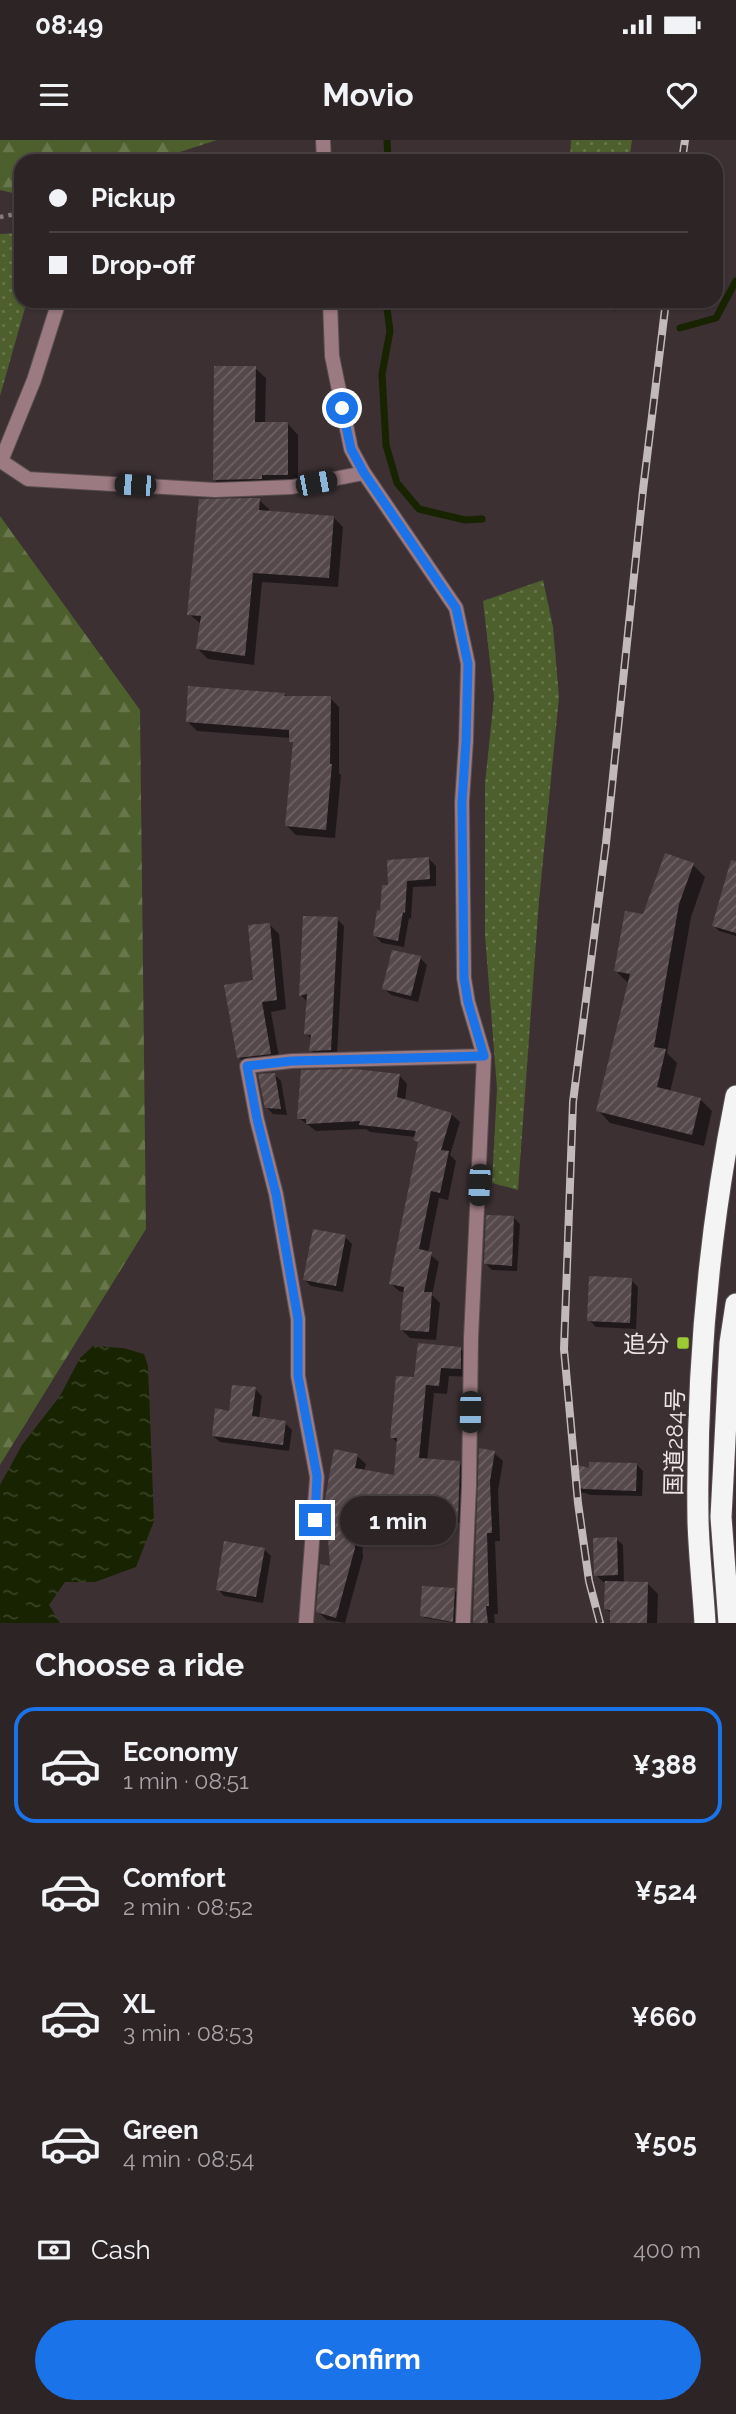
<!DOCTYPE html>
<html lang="en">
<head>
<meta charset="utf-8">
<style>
  body { margin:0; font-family:Raleway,"Noto Sans JP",sans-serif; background:#352c2e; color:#f1f3f6; height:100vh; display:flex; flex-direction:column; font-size:26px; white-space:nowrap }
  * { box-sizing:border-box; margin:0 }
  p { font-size:23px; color:#a7a4a7 }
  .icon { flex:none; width:38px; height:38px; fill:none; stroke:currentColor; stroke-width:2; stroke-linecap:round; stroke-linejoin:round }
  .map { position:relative; height:1483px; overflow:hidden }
  .details { display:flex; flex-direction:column; background:#2d2426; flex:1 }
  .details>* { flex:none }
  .hud { position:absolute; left:14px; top:14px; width:709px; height:154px; border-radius:21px; box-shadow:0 2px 5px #0004,0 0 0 2px #484143; display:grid; align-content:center; height:154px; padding:0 35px; background:#2d2426 }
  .end { position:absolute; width:32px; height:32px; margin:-16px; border:9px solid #1a73e8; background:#fff; box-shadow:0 0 0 4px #fff }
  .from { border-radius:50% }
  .bubble { position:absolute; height:49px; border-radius:24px; background:#2d2426; box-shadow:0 2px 5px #0004,0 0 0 2px #484143; font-size:23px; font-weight:700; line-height:49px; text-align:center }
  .car { position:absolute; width:21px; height:42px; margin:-21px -10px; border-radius:9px; box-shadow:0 0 5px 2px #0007; background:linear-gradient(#222 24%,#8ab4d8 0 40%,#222 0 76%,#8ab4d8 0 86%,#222 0) }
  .hud b { display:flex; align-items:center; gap:24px; height:66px; font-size:26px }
  .hud b+b { border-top:2px solid #484143 }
  .hud i { width:18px; height:18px; background:#f1f3f6 }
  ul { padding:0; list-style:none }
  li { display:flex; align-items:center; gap:21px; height:116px; margin:0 14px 10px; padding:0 21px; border:4px solid transparent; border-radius:21px }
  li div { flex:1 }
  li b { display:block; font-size:26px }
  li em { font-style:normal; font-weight:700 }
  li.on { border-color:#1a73e8 }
  li>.icon { width:63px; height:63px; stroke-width:1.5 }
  h2 { padding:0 35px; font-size:32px; line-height:84px }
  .pay { display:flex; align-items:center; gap:18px; height:77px; padding:0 35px; font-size:26px }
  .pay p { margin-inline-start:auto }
  .primary-button { display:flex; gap:14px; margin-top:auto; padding:14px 35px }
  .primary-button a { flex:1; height:80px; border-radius:42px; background:#1a73e8; color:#fff; font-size:28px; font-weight:700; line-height:80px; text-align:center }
  .status { display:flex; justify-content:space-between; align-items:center; height:49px; padding:0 35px; background:#2d2426; direction:ltr }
  .status svg { height:19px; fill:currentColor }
  header { display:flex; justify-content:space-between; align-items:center; height:91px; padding:0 35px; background:#2d2426; font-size:32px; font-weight:700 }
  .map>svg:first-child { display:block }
  .grass { fill:url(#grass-dots) }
  .forest { fill:url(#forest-firs) }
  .water { fill:url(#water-ripples) }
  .shadow { fill:#0007 }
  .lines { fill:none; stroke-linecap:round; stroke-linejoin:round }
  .stream { stroke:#182302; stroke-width:7 }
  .building { fill:url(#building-hatch) }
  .street-casing { stroke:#584d50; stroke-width:16 }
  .highway-casing { stroke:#584d50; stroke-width:23 }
  .path { stroke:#867c7e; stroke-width:4.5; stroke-dasharray:3.5 5; stroke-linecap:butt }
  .street { stroke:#9b7a81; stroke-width:14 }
  .highway { stroke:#f4f4f4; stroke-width:21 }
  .rail-casing { stroke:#c2b9bb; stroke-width:8 }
  .rail { stroke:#3c3033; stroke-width:5; stroke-dasharray:16; stroke-linecap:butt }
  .route { stroke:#1a73e8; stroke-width:9 }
  .poi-dot { fill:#9ccb32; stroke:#3c3033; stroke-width:2.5 }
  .labels { text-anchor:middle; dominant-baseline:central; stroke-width:5; stroke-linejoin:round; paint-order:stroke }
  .poi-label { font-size:23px; fill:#ece4e6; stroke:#3c3033; text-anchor:end }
  .street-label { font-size:23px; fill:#ece4e6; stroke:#3c3033 }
</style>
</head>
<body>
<div class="status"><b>08:49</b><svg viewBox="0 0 49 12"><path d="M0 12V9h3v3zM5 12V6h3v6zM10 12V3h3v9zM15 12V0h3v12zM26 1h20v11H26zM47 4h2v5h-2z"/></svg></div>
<header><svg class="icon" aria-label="menu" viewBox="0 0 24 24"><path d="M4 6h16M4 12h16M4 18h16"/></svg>Movio<svg class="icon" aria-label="heart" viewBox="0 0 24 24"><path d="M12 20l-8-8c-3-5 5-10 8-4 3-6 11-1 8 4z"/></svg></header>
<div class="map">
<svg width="736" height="1483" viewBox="0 0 736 1483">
  <defs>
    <pattern id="grass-dots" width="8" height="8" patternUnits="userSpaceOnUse" patternTransform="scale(1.75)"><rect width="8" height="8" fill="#4d5f2d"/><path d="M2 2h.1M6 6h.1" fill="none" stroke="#67764b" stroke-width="1.8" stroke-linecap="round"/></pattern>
    <pattern id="forest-firs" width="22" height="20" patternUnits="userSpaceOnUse" patternTransform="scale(1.75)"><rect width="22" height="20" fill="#4d5f2d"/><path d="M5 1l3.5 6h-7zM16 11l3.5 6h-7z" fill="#67764b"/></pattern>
    <pattern id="water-ripples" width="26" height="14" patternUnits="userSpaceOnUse" patternTransform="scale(1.75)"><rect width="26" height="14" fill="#182302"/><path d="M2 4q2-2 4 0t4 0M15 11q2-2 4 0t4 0" fill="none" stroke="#3a4327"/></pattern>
    <pattern id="building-hatch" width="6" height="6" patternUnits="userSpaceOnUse" patternTransform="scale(1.75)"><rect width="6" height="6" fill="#55484b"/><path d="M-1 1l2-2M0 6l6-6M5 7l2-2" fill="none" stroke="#6e6265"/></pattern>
  </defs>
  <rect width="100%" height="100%" fill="#3c3033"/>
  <path class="grass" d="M571 0H632L629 21H570Z
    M21 93V161H27L0 256V94Z
    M543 440 553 487 559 557 539 761 518 1050 492 1043 497 949 485 795V644L494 557 483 461Z"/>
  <path class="forest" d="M0 0H217L152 21H21V55L0 50Z
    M0 376 140 570 146 1089 0 1325Z"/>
  <path class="water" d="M93 1206 123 1208 144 1214 148 1226 154 1381 136 1427 95 1442H65L49 1465 60 1483H0V1345L22 1305 60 1256 80 1218Z"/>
  <path class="shadow" d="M255 228 266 238 265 284H288L298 295V344L226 350 215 340Z
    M259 360 269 369V372L333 377 343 387 338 447 262 442 254 525 208 519 198 509 201 484 189 474Z
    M284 554 287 557 330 558 339 567V633L341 635 335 698 296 695 286 685 294 605 291 598 197 591 188 582Z
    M429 719 436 726V746L413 747 411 779 409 778 404 807 382 803 375 796 390 747Z
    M693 725 705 737 691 777 667 913 677 923 670 952 700 959 712 971 704 1006 610 983 598 970 629 844 616 831 644 776Z
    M736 728V796L719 791 714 786Z
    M337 779 344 786 337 916 317 917 311 910 312 900 306 893 308 863 301 855Z
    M269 784 279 794 286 869 271 872 280 923 248 927 239 917Z
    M420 818 427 825 418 862 391 855 384 848Z
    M274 934 281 941 287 975 273 974 266 967Z
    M399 935 407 944 405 961 451 974 460 982 450 1015 456 1021 448 1060 439 1058 428 1113 439 1122 432 1155 440 1163 436 1200 410 1198 402 1190 405 1153 399 1151 390 1143 420 1004 415 1000 416 997 370 992 366 989 316 991 299 978Z
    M514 1078 520 1084 517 1131 492 1130 486 1124Z
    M345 1097 352 1104 343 1152 311 1146 304 1139Z
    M631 1140 638 1147 636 1189 596 1187 589 1180Z
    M460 1208 469 1217V1237L449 1236 447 1254 434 1253 427 1321 459 1323 467 1331 461 1383 388 1378 389 1399 362 1400 363 1417 345 1483 327 1480 318 1472 332 1429 357 1316 366 1324 364 1331 395 1337 398 1303 391 1297 416 1239Z
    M255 1249 262 1256 259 1279 285 1283 292 1290 289 1311 220 1302 213 1296 231 1273Z
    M481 1310 494 1313 503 1321 498 1351 500 1401H495L498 1474H494L495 1483H474Z
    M637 1325 643 1331 642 1356 591 1355 581 1352 575 1346 591 1330Z
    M616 1399 623 1405 624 1443 648 1444 658 1454 657 1483H611L612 1474 606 1469 607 1442H603L596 1435Z
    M264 1409 271 1416 263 1463 224 1456 218 1449Z
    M454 1450 457 1453 456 1483 425 1478 422 1475Z"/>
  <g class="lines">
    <path class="stream" d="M387 0 388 21
      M386 161 390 191 382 234 386 305 397 343 419 369 465 380 482 379
      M595 161 615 167
      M680 188 716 178 736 141"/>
  </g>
  <path class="building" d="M214 226H256L255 282H288V335H262V339L213 340Z
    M260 358 259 370 334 376 329 438 253 433 245 516 196 509 201 476 187 475 199 359Z
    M188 546 285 553 284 556H331L330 624H332L326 690 285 686 293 602H289V590L186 582Z
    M665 713 694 723 679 764 654 907 666 909 657 947 701 958 692 995 596 971 630 834 614 831 625 771 643 774Z
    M429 717 430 739 407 741 405 773 403 772 398 801 373 796 377 770 380 771 382 745H388L387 720Z
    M731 720 736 721V793L712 786Z
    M303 776 338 777 331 910 309 911 311 895 304 894 307 854 299 856Z
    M270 783 277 860 262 862 271 914 237 918 224 845 253 840 248 785Z
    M392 810 421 816 411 856 382 849Z
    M355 929 400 934 397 957 452 973 441 1010 449 1011 440 1053 431 1051 419 1109 432 1112 424 1152H432L429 1192 400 1190 404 1147 389 1144 418 1002 413 1000 416 991 359 985 360 981 306 984V979H297L301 930Z
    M275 933 281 969 265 968 258 934Z
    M486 1075 514 1076 512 1126 484 1124Z
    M313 1089 346 1095 336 1146 303 1140Z
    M589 1136 632 1138 630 1183 587 1181Z
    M418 1203 461 1207V1229L441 1228 439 1246 426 1245 419 1318 460 1321 458 1382 457 1375 381 1370V1391L354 1392 355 1408 336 1478 316 1472 320 1424 330 1426 325 1360 334 1309 358 1314 355 1328 394 1335 397 1298H390L396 1236 414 1237Z
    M232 1245 256 1247 252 1276 286 1281 283 1305 212 1296 215 1268 229 1271Z
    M479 1308 495 1311 490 1341 492 1393H487L489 1466H486L488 1483H473Z
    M589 1322 637 1323 636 1351 584 1349 573 1346 578 1325 589 1328Z
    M617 1397 618 1435 594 1436 593 1398Z
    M224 1401 265 1408 256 1457 216 1450Z
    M605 1441 648 1442 647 1483H610V1470L604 1469Z
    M422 1446 455 1448 453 1482 420 1476Z"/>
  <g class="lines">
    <g class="street-casing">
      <path id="street" d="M323 0 324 21
        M59 161 34 240 1 321 28 339 215 350 292 347 364 333
        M330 161 332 216 351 309 364 333 456 468 468 524 466 601 462 662 464 838 468 862 484 916 471 1198 469 1346 463 1483
        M306 1483 317 1337 298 1236V1179L276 1054 257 980 247 926 292 921 484 916"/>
    </g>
    <g class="highway-casing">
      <path id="highway" d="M705 1483C703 1449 699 1415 698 1381 696 1240 708 1095 736 956
        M729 1483 721 1377 730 1203 736 1164"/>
    </g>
    <path class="path" d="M0 77 21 73"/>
    <use href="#street" class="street"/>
    <use href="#highway" class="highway"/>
    <g class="rail-casing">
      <path id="rail" d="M682 21 685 0
        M600 1483 589 1441 578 1363 564 1209 573 962 606 703 643 350 666 161"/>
    </g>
    <use href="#rail" class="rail"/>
  </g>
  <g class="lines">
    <path class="route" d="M315 1380 317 1336 298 1236V1179L276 1054 257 979 247 926 292 921 484 916 468 862 464 838 462 662 466 601 468 524 456 468 364 333 351 309 342 268"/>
  </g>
  <rect class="poi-dot" x="676" y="1196" width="14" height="14" rx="3.5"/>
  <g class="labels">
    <g class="poi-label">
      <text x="669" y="1203">追分</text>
    </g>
    <g class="street-label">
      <text transform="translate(674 1302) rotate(-89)">国道284号</text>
    </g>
  </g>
</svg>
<i class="end from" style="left:342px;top:268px"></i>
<i class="end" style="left:315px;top:1380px"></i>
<div class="bubble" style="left:340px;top:1356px;width:116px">1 min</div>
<i class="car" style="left:316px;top:343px;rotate:79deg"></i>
<i class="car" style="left:135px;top:345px;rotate:273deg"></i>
<i class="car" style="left:479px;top:1045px;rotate:183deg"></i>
<i class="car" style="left:470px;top:1272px;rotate:181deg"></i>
<div class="hud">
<b><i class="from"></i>Pickup</b>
<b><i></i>Drop-off</b>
</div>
</div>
<section class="details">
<h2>Choose a ride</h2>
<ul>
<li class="on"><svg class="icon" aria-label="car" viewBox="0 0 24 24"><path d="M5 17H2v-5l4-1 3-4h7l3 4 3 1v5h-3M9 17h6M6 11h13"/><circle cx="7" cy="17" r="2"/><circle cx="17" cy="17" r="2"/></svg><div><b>Economy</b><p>1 min · 08:51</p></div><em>¥388</em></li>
<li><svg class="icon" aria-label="car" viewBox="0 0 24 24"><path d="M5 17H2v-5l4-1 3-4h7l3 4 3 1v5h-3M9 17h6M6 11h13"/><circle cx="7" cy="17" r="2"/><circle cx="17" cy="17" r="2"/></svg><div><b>Comfort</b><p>2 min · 08:52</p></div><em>¥524</em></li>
<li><svg class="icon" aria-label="car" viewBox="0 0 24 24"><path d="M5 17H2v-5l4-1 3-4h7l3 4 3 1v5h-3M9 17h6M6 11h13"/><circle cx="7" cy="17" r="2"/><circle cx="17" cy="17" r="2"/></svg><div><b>XL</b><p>3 min · 08:53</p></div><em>¥660</em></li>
<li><svg class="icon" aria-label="car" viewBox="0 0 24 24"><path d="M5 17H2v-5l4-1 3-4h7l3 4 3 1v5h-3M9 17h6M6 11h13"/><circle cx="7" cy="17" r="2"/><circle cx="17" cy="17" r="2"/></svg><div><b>Green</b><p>4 min · 08:54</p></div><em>¥505</em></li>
</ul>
<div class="pay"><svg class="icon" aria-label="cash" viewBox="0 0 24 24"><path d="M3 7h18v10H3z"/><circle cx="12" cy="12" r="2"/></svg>Cash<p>400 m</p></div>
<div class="primary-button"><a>Confirm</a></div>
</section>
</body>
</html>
